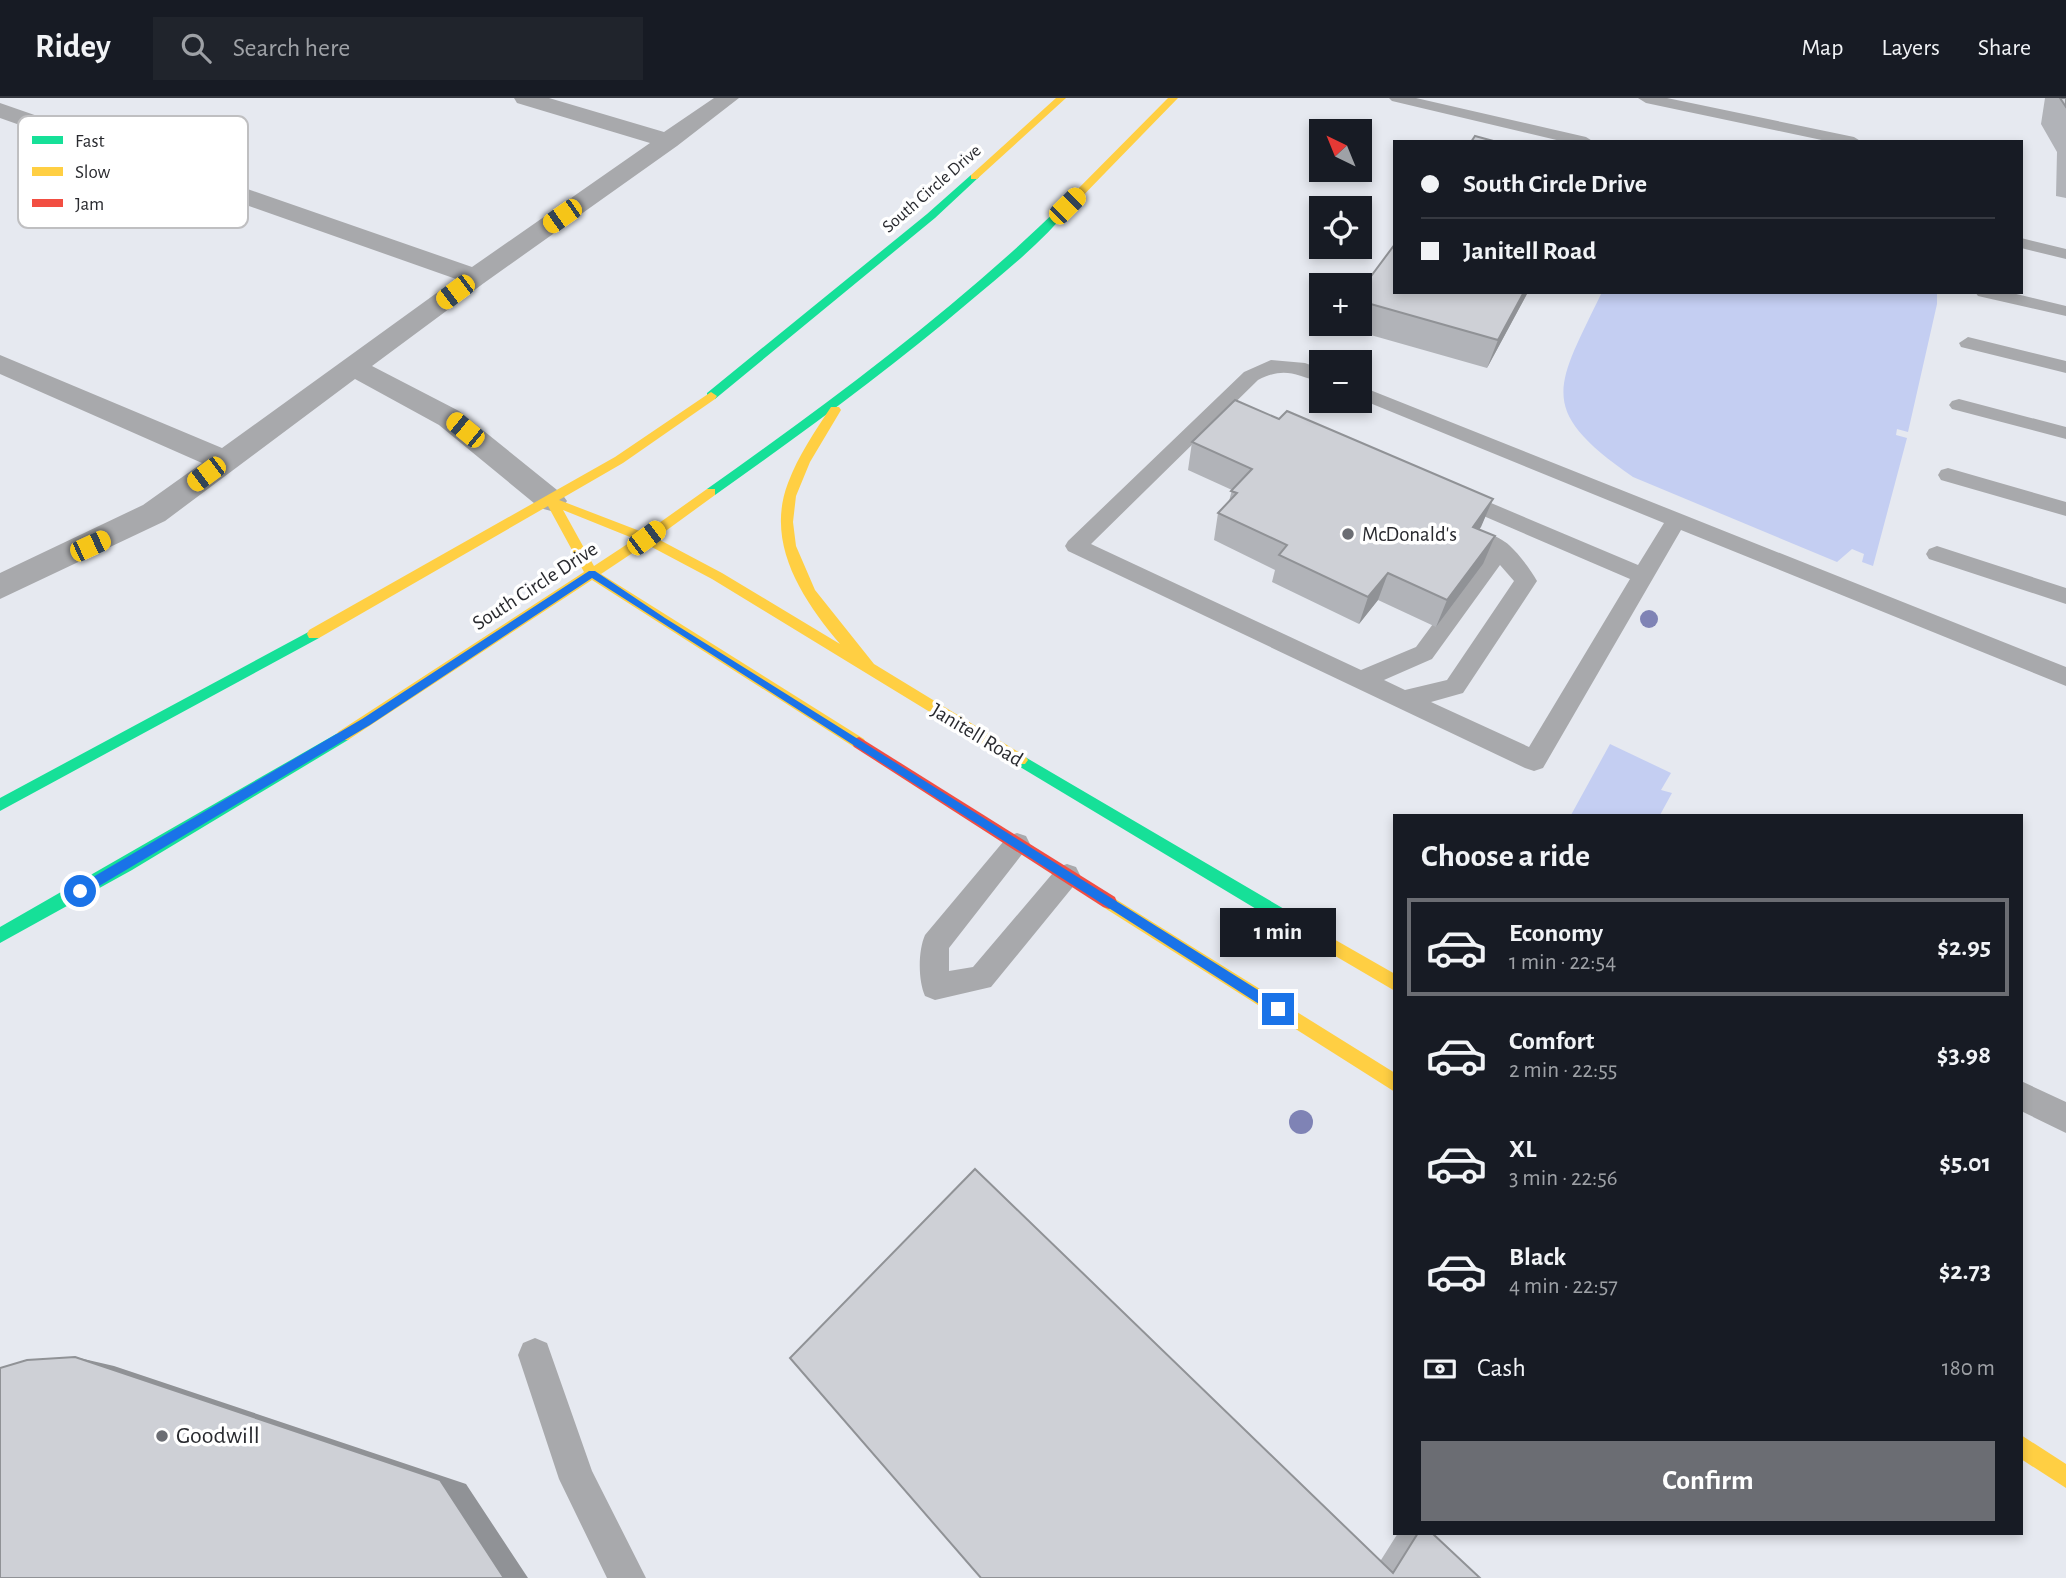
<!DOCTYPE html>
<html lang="en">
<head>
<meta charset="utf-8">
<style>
  body { margin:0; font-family:"Alegreya Sans",sans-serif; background:#20242c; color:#f1f3f6; height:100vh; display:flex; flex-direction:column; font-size:26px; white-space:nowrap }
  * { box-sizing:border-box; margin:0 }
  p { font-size:23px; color:#9ea1a6 }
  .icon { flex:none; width:38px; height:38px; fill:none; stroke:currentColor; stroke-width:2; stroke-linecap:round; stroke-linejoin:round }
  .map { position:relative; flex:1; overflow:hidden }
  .side { position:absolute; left:1393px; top:716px; width:630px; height:721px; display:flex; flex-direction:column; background:#171b24; border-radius:0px; box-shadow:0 4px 10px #0003 }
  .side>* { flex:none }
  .banner { position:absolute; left:1393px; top:42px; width:630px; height:154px; border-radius:0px; box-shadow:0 4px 10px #0003; display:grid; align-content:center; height:154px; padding:0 28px; background:#171b24 }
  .needle { width:46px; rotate:317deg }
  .fabs { position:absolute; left:1309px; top:21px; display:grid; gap:14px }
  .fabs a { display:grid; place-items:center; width:63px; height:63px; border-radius:0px; background:#171b24; box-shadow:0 4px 10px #0003; font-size:35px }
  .end { position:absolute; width:32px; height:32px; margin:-16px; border:9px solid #1a73e8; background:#fff; box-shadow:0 0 0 4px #fff }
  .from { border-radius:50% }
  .bubble { position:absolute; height:49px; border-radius:0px; background:#171b24; box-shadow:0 4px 10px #0003; font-size:23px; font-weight:700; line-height:49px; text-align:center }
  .car { position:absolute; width:21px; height:42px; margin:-21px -10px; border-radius:9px; box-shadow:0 0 5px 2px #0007; background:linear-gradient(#f5c518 24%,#345 0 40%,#f5c518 0 76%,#345 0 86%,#f5c518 0) }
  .banner b { display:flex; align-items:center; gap:24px; height:66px; font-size:26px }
  .banner b+b { border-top:2px solid #363941 }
  .banner i { width:18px; height:18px; background:#f1f3f6 }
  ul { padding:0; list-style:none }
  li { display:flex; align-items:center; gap:21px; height:98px; margin:0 14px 10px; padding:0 14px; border:4px solid transparent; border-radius:0px }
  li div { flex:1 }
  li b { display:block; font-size:26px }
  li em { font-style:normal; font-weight:700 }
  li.on { border-color:#6b6d73 }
  li>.icon { width:63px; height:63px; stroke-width:1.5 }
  h2 { padding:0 28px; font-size:32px; line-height:84px }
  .pay { display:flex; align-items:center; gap:18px; height:77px; padding:0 28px; font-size:26px }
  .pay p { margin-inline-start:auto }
  .action { display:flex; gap:14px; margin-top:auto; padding:14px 28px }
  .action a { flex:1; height:80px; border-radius:0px; background:#6b6d73; color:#fff; font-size:28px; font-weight:700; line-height:80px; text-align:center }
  header { display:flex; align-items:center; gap:42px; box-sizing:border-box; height:98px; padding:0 35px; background:#171b24; border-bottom:2px solid #363941 }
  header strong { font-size:33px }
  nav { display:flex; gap:38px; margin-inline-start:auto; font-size:24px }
  .search { width:490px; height:63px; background:#20242c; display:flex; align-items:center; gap:18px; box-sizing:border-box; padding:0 24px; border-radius:0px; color:#9ea1a6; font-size:26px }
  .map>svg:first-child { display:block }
  .green { fill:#c4cef2 }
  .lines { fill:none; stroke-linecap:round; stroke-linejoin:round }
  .lane { fill:#a8a9ac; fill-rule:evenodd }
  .street { fill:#a8a9ac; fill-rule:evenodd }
  .fast { fill:#16e098; fill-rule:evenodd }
  .slow { fill:#ffcf43; fill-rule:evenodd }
  .jam { fill:#f24e42; fill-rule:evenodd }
  .tree { fill:#7f83b5 }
  .wall { fill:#b1b3b8 }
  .shaded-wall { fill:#909296 }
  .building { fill:#ced0d6; stroke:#909296; stroke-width:2 }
  .route { fill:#1a73e8 }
  .poi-dot { fill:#6b6d73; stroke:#fff; stroke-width:2.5 }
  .labels { text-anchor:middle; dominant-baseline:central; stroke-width:7; stroke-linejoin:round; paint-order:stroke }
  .far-street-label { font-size:18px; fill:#292a2f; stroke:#fff }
  .poi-label { font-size:21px; fill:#292a2f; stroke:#fff; text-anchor:start }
  .street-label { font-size:21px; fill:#292a2f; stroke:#fff }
  .near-poi-label { font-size:24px; fill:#292a2f; stroke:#fff; text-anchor:start }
  .key { fill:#fff; stroke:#bfbfc1; stroke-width:2 }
  .key-label { font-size:19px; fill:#292a2f }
</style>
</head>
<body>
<header>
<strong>Ridey</strong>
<div class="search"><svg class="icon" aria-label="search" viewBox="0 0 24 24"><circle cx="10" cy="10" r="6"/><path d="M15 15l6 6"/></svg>Search here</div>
<nav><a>Map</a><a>Layers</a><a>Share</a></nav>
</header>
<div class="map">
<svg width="2066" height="1480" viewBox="0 0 2066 1480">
  <rect width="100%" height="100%" fill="#e6e9f0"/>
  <path class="green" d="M1602 194H1937V206L1908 334 1897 331 1896 337 1907 340 1873 468 1862 464 1864 456 1852 451 1837 464 1633 379C1535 311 1556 290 1602 194Z
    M1610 646 1671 675 1661 692 1672 695 1660 717H1571Z"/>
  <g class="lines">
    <path class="lane" d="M1389 0H1416L1586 39 1594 44H1565L1392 3Z
      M1638 0H1667L1854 39 1862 44H1831L1646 5Z
      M2021 140 2066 151V161L2021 150Z
      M1975 194H2008L2066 208V218L1978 198Z
      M1968 239 2066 263V275L1961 249 1959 245Z
      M1271 262 1305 265 1321 271V284C1294 277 1286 268 1258 282L1091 446 1361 572 1416 549 1486 454 1451 437 1448 432 1451 427C1464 423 1499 438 1509 447 1519 456 1530 471 1537 483L1463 595 1431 604 1529 649 1630 481 1451 404 1447 399 1451 394H1465L1638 467 1664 425 1360 301V288L2066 569V588L1681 432 1543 670 1534 673 1525 670 1068 453 1065 448 1068 443 1244 274ZM1500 467 1514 483 1447 582 1405 592 1384 582 1432 561Z
      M1959 301 2066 329V341L1952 311 1949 307 1952 303Z
      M1948 370 2066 404V418L1941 382 1938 377 1941 372Z
      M1937 448 2066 490V506L1929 461 1926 456 1929 451Z
      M1017 735 1026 738 1030 746 949 850V873L973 869 1058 769 1067 766 1076 769 1080 777 1076 785 991 889 935 902 925 898C918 882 918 853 925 837L1008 738Z
      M2021 983 2066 1004V1035L2021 1013Z
      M535 1240 547 1245 592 1373 646 1480H607L559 1381 518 1257 523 1245Z"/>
    <path class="street" d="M514 0H549L664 34 714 0H739L677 48 484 185 372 268 459 313 562 396 567 403 562 410 551 413 540 410 439 327 355 281 165 423 0 501V475L143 407 202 365 0 276V257L222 350 456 181 0 20V5L472 169 650 45 517 5Z"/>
    <path class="fast" d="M971 77 979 79 935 120 715 301H707V295L927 116Z
      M1061 108 1070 110C1041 145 1004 175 969 204 888 273 802 335 715 397H707V391C831 303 952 214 1061 108Z
      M314 531 319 532 321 536 319 540 0 713V700Z
      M343 632 350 638 348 642 132 772 0 845V829Z
      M1020 656 1303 822 1305 827 1303 832 1297 834 1291 832 1015 666 1012 662Z"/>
    <path class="slow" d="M1056 0H1066L977 81H971V77Z
      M1168 0H1178L1069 112H1061V108Z
      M711 294 717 298 715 301 623 365 559 402 645 435 707 391H715V397L656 440 722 475 840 546C802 501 765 445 788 385 798 358 815 333 831 309H839L841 312 810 364 796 398 793 424 796 448 815 492 874 566 1025 658 1028 662 1025 666H1015L712 481 646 446 601 476 864 641 866 645 864 649H854L592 482 348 642H338L336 638 338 634 584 474 548 408 319 540H309L307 536 309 532 615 359ZM563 412 635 441 594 468Z
      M1109 797 1395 975V994L1103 809 1101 804 1103 799Z
      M1297 820 1395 876V893L1291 832 1289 827 1291 822Z
      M2021 1337 2066 1366V1390L2021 1361Z"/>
    <path class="jam" d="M859 639 1115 799 1117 804 1115 809 1109 811 1103 809 854 649 852 645 854 641Z"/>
  </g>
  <g class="tree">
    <circle cx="1649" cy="521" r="9"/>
    <circle cx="1301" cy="1024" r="12"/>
  </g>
  <path class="wall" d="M2045 0H2066V100L2056 98 2057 54 2041 26Z
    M1360 193 1395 194H1528L1487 270 1346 230 1347 226H1360Z
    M1279 321 1493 401 1479 432 1483 466 1436 529 1378 502 1359 526 1272 484 1275 472 1214 442 1218 415 1229 403 1232 392 1188 372 1192 344Z
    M1398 1435H1432L1480 1480H981L1381 1462Z"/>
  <path class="shaded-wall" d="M1524 194H1528L1487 270 1498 242Z
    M1493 401 1481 429 1461 456 1473 429Z
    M1495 438 1483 466 1436 529 1447 502Z
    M1388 475 1378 502 1359 526 1368 499Z
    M75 1259 114 1268 466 1386 528 1480H504Z"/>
  <path class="building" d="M2060 0H2066V9Z
    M1475 38 1497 44H1471Z
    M1395 146V194H1524L1498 242 1360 203V193Z
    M1235 302 1279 321 1287 313 1493 401 1473 429 1495 438 1447 502 1388 475 1368 499 1279 457 1287 447 1218 415 1237 395 1231 393 1252 371 1192 344Z
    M975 1071 1393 1475 1418 1435H1432L1480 1480H981L790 1260Z
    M75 1259 440 1382 504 1480H0V1270L27 1262Z"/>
  <path class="route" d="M589 473H595L665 520 1282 907V915H1273L592 480 370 627 84 797H76V789L362 621Z"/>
  <g class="poi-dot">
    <circle cx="1348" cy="436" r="7"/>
    <circle cx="162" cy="1338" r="7"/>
  </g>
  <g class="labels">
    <g class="far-street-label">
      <text transform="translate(932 91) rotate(-41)">South Circle Drive</text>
    </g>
    <g class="poi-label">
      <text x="1362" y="436">McDonald's</text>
    </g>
    <g class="street-label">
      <text transform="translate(535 488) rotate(-33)">South Circle Drive</text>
      <text transform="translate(977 637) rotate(31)">Janitell Road</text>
    </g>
    <g class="near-poi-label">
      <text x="176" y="1338">Goodwill</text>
    </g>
  </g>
  <rect x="18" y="18" width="230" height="112" rx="10" class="key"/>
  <rect x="32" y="38" width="31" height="8" fill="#16e098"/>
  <rect x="32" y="69" width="31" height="9" fill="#ffcf43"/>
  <rect x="32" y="101" width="31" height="8" fill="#f24e42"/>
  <g class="key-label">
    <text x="75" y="49">Fast</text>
    <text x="75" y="80">Slow</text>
    <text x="75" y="112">Jam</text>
  </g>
</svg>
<div class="fabs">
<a><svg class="needle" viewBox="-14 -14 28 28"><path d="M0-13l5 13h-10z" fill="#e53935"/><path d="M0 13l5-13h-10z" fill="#9ea1a6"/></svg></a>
<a><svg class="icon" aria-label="locate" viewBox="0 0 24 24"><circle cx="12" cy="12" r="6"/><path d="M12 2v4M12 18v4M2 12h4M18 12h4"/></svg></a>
<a>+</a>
<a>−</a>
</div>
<i class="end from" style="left:80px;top:793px"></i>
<i class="end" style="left:1278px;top:911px"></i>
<div class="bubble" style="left:1220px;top:810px;width:116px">1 min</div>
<i class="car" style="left:1067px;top:108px;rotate:45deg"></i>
<i class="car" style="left:562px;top:118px;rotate:235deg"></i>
<i class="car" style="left:455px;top:194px;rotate:233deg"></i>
<i class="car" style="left:465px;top:332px;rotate:309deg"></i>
<i class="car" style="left:206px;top:376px;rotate:233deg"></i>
<i class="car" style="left:646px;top:440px;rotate:53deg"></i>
<i class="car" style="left:90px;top:448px;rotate:65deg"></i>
<div class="banner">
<b><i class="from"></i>South Circle Drive</b>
<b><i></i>Janitell Road</b>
</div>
<section class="side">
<h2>Choose a ride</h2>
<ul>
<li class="on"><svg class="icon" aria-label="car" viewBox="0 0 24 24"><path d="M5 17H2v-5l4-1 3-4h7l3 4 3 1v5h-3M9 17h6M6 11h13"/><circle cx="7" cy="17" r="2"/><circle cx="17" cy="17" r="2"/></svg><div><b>Economy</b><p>1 min · 22:54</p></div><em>$2.95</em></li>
<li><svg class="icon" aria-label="car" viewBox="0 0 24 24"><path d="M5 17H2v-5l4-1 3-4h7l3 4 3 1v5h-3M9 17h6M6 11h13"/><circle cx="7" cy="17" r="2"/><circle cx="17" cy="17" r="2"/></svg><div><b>Comfort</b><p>2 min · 22:55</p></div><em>$3.98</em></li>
<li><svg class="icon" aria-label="car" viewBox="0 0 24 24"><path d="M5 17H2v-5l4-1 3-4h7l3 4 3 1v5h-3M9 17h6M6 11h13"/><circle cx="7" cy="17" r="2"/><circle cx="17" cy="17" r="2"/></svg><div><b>XL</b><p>3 min · 22:56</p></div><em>$5.01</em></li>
<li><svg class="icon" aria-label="car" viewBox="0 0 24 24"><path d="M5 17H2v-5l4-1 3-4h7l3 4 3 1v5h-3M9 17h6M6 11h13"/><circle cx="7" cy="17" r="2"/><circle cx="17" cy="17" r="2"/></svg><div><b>Black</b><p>4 min · 22:57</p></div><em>$2.73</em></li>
</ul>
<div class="pay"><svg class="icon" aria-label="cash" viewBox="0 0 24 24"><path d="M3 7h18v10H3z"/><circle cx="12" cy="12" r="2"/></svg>Cash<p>180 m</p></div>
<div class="action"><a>Confirm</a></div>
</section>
</div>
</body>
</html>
